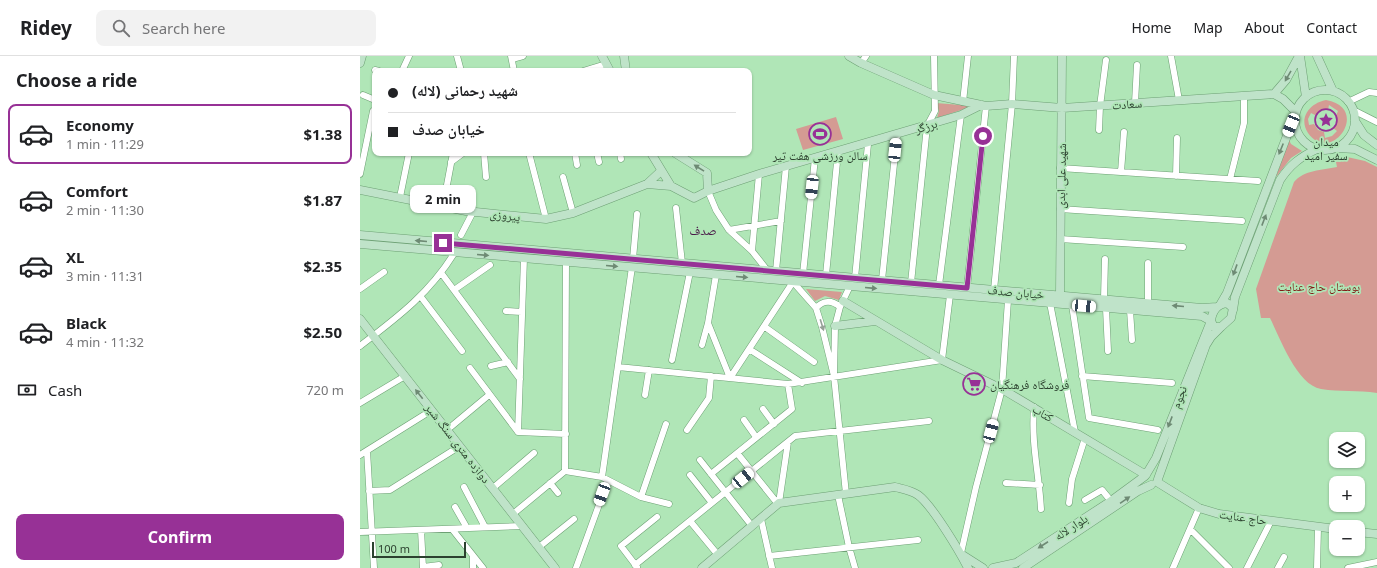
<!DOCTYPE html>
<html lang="en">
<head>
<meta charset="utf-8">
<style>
  body { margin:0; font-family:"Noto Sans","Noto Naskh Arabic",sans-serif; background:#f2f2f2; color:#202124; height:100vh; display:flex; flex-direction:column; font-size:15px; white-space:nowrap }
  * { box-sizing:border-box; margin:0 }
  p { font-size:13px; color:#757577 }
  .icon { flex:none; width:22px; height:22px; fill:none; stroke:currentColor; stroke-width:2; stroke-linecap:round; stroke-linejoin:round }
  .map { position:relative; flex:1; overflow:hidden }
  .side { display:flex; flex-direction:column; background:#fff; width:360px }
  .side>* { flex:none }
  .top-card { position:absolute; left:12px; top:12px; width:380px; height:88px; border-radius:8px; box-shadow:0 1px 3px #0004; display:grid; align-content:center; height:88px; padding:0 16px; background:#fff }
  .buttons { position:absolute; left:969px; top:376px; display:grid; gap:8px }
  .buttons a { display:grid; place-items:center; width:36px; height:36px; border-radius:8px; background:#fff; box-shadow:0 1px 3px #0004; font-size:20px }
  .scale { position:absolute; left:12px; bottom:10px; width:94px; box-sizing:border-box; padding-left:4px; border:2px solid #2c412f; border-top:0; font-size:11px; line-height:14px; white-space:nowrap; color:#2c412f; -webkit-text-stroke:3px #b0e6b7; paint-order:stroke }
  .end { position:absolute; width:18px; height:18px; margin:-9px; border:5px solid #973196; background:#fff; box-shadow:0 0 0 2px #fff }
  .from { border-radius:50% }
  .bubble { position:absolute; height:28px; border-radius:8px; background:#fff; box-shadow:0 1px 3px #0004; font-size:13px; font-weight:700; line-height:28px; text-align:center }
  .car { position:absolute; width:12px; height:24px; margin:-12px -6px; border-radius:5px; box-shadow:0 0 3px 1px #0007; background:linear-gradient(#fff 24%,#345 0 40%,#fff 0 76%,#345 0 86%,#fff 0) }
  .top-card b { display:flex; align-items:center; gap:14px; height:38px; font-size:15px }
  .top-card b+b { border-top:1px solid #e0e0e0 }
  .top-card i { width:10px; height:10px; background:#202124 }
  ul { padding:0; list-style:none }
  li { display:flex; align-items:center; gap:12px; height:60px; margin:0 8px 6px; padding:0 8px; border:2px solid transparent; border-radius:8px }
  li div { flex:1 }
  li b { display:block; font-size:15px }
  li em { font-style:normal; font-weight:700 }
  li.selected { border-color:#973196 }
  li>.icon { width:36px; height:36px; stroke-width:1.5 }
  h2 { padding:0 16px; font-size:18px; line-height:48px }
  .pay { display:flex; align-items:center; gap:10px; height:44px; padding:0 16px; font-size:15px }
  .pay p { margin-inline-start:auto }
  .cta { display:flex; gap:8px; margin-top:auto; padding:8px 16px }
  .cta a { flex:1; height:46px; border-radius:8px; background:#973196; color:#fff; font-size:16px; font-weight:700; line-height:46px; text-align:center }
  header { display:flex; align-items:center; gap:24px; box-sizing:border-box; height:56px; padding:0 20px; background:#fff; border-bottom:1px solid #e0e0e0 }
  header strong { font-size:19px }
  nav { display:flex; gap:22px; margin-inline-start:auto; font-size:14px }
  .search { width:280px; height:36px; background:#f2f2f2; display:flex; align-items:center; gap:10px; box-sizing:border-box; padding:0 14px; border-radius:8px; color:#757577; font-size:15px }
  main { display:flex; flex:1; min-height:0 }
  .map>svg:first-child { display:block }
  .green { fill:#d49b93; fill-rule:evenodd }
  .water { fill:#d698d3 }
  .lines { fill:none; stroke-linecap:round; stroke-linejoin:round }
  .street-casing { stroke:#6da074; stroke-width:7 }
  .secondary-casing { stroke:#6da074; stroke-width:9 }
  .street { stroke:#fff; stroke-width:6 }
  .secondary { stroke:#bfe3c9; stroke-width:8 }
  .oneway { fill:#6e8a74 }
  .oneway2 { fill:#96a097 }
  .route { stroke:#973196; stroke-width:5 }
  .labels { text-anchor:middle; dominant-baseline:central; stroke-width:3.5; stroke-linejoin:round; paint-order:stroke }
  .street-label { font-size:12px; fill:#2c412f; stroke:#b0e6b7 }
  .poi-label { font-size:12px; fill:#2c412f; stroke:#b0e6b7 }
  .park-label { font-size:12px; fill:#801a15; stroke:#b0e6b7 }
  .neighbourhood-label { font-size:13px; fill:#491848; stroke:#b0e6b7 }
</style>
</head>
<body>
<header>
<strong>Ridey</strong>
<div class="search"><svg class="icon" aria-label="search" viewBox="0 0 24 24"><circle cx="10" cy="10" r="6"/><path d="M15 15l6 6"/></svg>Search here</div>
<nav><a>Home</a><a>Map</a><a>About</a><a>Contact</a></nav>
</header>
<main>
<section class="side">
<h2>Choose a ride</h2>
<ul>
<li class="selected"><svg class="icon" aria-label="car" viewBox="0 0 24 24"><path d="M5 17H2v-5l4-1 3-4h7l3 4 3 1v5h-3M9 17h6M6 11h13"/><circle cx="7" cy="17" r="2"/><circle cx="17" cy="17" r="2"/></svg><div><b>Economy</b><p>1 min · 11:29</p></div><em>$1.38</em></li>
<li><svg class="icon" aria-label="car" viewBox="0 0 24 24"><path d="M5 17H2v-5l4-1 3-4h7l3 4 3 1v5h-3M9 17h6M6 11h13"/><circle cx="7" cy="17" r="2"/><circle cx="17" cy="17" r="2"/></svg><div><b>Comfort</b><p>2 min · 11:30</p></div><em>$1.87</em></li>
<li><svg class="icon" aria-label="car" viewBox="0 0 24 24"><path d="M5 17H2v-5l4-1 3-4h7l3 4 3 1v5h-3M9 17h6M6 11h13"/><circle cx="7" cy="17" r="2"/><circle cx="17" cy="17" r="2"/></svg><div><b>XL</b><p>3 min · 11:31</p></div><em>$2.35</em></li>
<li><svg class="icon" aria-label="car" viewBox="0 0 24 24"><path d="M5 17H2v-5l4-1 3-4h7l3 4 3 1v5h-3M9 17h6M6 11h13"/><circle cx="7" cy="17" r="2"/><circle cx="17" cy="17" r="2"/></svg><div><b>Black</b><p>4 min · 11:32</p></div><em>$2.50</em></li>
</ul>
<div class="pay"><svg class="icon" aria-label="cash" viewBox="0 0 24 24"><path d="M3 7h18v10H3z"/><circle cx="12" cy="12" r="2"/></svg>Cash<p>720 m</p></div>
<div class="cta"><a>Confirm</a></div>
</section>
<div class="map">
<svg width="1017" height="512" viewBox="0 0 1017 512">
  <rect width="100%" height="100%" fill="#b0e6b7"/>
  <path class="green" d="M966 44C1012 52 971 110 948 77 938 62 950 47 966 44ZM969 49 978 55C975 61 976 66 973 72L977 75 972 80 965 82 964 76 958 74 954 68 949 69 948 63 951 57 955 59 961 55 968 54Z
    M576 47 613 50 577 62 579 55Z
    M476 61 483 83 443 94 436 73Z
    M929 84 931 88 942 95 931 102 916 121Z
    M987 101 1005 105 1017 111V337C998 334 980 336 961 333 937 329 920 282 910 262H901L896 233 934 126C944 114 962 114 977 111L976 106Z
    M446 233 482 236 479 244 465 240 455 245Z"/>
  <path class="water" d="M956 65a8 8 0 1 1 16 0a8 8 0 1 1-16 0Z"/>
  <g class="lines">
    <g class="street-casing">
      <path id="street" d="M97 0 101 15
        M151 0 154 15
        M811 0 819 44
        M152 3 163 0
        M501 7 506 0
        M15 14 19 15
        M42 15 49 0
        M223 15 246 8
        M3 39 15 44
        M603 46 608 0
        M988 46 1009 36 1017 37
        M775 47 777 9
        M993 54 1017 66
        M739 74 740 50 746 4
        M124 97 126 121
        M169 97 186 163
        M215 97 217 109
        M237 97 239 106
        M260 97 261 103
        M91 106 103 97
        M700 112 898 125
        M761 116 764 76
        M0 118 13 55
        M816 120 817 82
        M203 121 213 157
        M870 123 884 67V40
        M348 135 356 154 369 174 392 195 407 214
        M40 141 49 97
        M83 150 93 97
        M316 152 322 207
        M700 153 882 165
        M369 174 421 165
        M101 179 113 156
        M700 183 823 191
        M392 195 399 118
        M273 203 277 158
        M788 207V247
        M416 215 426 110
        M82 218 160 323
        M443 218 455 102
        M356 219 348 267 370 322
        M466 219 478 96
        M495 222 508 88
        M522 224 537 79
        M551 227 567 70 575 55 574 0
        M579 229 601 59
        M607 232 626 50
        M0 233 24 216
        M94 234 130 209
        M634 234 652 48 654 0
        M61 241 102 295
        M744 243 745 203
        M690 247 715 376
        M712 249 729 362 798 374
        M456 252C463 244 472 244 480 251
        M746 252 748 295
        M770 254 772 284
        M146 255 162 256
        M405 271 454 306
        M342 289 348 267
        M0 290C38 261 70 237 95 196
        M389 293 442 327
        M312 304 330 216
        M131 310 148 306
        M258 311 428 328 582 304 590 239
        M110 312 158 376 206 378
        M722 320 812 327
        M370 322 433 226 456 252 462 271 474 320
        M285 339 289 314
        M0 347 45 320
        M674 351C671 388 679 417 681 453
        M403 353 414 368
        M384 364 396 381
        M87 374 129 339
        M327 374 349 342 351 320
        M158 376 164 202
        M7 395 14 512
        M377 397 418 448
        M0 399 72 354
        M340 404 392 470
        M205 415 206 206
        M205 415 242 421 281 441 309 448
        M351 418 432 353 428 328
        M330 419 352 447
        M242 421 272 211
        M190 427 198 437
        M646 427 680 429
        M104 431 125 471
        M133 432 174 397
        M9 435 30 434 100 390
        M486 438 474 320 475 270 480 251 490 230
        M478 439 489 491 495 512
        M281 441 306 368
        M725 444 742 434 751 445
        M419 447 428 386
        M709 447 712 423 725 382
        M95 451 107 472
        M153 458 205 415
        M401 463 412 512
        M330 465 358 499
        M92 473 123 512
        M830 473 869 512
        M61 474 63 512
        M0 476 162 470
        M179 491 214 463
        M601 497 616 431 642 333 648 244
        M113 500V512
        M409 500 558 484
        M275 509 435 380 569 365
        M63 511 79 509
        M277 511 261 490 297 461
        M216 512 248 424
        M813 512 839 452
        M887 512 911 465
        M918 512 924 501
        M957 512 958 471
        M988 512 1017 506"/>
    </g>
    <g class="secondary-casing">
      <path id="secondary" d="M242 0 250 15
        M264 0 266 15
        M489 0 501 7 574 39 626 50 652 48 702 52 914 38
        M940 0 946 41
        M957 0 973 35
        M0 7 2 0
        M935 64a30 30 0 1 1 60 0a30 30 0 1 1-60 0Z
        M914 38 926 24 939 0
        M995 65 1004 79 1017 89
        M978 92 995 93 1017 104
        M291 97 311 130 334 142 348 135 399 118 601 59 621 49
        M315 97 347 117 348 135
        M287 128 311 130
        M0 134 106 155 186 163 213 157 287 128 301 115
        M0 179 842 252 857 251
        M0 188 842 260 851 265 796 402 787 417
        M700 239 702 0
        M483 245 582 304 642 333 786 419
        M867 247 873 252 871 262 861 271H854L851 265C852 256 857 248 867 247Z
        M860 249 867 237 936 56 923 43 914 38
        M873 254 875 241 920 124C930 109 940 101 957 93
        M0 263 195 512
        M475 270 515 265
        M798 423 846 289 851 281 861 271
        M797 426 839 452 859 458 976 473
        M998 476 1017 478
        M601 498 623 512
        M342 512 419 447 535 431C543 433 551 434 558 439 572 449 600 496 608 512
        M633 512 656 507 751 445 785 420
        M663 512 778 435 791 429"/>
    </g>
    <use href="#street" class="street"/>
    <use href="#secondary" class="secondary"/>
  </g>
  <defs><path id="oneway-solid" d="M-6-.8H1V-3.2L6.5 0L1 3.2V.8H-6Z"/></defs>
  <g class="oneway">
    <use href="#oneway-solid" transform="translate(928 20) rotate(120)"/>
    <use href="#oneway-solid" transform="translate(921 93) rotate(112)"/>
    <use href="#oneway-solid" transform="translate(339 112) rotate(-148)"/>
    <use href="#oneway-solid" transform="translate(904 164) rotate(-69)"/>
    <use href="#oneway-solid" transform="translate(61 185) rotate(-175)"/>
    <use href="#oneway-solid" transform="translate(123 199) rotate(5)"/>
    <use href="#oneway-solid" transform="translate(252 210) rotate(5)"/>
    <use href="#oneway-solid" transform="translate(875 214) rotate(110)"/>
    <use href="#oneway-solid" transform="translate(382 221) rotate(5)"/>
    <use href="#oneway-solid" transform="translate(511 232) rotate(5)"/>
    <use href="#oneway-solid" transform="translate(818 250) rotate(-175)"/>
    <use href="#oneway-solid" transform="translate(59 338) rotate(-128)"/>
    <use href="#oneway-solid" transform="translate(810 366) rotate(111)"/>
    <use href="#oneway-solid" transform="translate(765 444) rotate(-34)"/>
    <use href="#oneway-solid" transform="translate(683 489) rotate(147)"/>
  </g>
  <use class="oneway2" href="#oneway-solid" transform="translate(462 269) rotate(73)"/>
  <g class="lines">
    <path class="route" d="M83 187 607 232 623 80"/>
  </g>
  <defs>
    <g id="sight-ring" transform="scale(1.15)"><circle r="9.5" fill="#b0e6b7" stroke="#973196" stroke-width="1.5"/><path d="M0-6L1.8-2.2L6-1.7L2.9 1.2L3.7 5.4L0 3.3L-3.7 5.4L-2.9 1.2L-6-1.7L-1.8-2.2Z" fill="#973196"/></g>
    <g id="stadium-ring" transform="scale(1.15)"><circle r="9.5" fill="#b0e6b7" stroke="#973196" stroke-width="1.5"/><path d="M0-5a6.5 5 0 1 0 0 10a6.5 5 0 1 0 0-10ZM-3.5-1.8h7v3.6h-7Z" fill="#973196"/></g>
    <g id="supermarket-ring" transform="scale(1.15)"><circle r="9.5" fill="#b0e6b7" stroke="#973196" stroke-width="1.5"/><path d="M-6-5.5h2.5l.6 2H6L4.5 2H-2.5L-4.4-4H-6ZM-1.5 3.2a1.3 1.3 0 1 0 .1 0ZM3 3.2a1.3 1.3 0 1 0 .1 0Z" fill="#973196"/></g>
  </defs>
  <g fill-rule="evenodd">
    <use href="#sight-ring" x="966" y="64"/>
    <use href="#stadium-ring" x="460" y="78"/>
    <use href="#supermarket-ring" x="614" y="328"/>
  </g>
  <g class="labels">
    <g class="street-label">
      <text transform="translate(767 48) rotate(-4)">سعادت</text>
      <text transform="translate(566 70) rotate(-17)">برزگر</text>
      <text transform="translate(701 120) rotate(-89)">شهید علی ابدی</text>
      <text transform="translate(145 159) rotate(6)">پیروزی</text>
      <text transform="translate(656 236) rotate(5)">خیابان صدف</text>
      <text transform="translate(819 341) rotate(-69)">نجوم</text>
      <text transform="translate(683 357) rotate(31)">کتاب</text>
      <text transform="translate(98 387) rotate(52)">دوازده متری سنگ شیر</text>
      <text transform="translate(883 461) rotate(8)">حاج عنایت</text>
      <text transform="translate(711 471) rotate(-33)">بلوار لاله</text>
    </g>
    <g class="poi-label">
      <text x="966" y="85">میدان<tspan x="966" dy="14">سفیر امید</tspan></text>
      <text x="460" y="99">سالن ورزشی هفت تیر</text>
      <text x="630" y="328" text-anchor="start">فروشگاه فرهنگیان</text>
    </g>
    <g class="park-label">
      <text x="959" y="230">بوستان حاج عنایت</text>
    </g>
    <g class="neighbourhood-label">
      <text x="343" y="174">صدف</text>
    </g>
  </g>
</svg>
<div class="buttons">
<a><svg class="icon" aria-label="layers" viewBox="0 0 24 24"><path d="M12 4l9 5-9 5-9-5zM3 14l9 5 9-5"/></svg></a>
<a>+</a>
<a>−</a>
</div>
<div class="scale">100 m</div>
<i class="end from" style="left:623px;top:80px"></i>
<i class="end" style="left:83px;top:187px"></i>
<div class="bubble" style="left:50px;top:129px;width:66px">2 min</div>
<i class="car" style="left:931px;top:69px;rotate:202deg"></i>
<i class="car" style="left:535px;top:94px;rotate:6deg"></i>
<i class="car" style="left:452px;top:131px;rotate:186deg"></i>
<i class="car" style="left:724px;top:250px;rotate:95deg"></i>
<i class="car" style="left:631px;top:375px;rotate:15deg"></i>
<i class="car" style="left:383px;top:422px;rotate:51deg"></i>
<i class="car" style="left:242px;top:438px;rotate:200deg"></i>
<div class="top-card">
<b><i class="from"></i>شهید رحمانی (لاله)</b>
<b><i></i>خیابان صدف</b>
</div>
</div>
</main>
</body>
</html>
